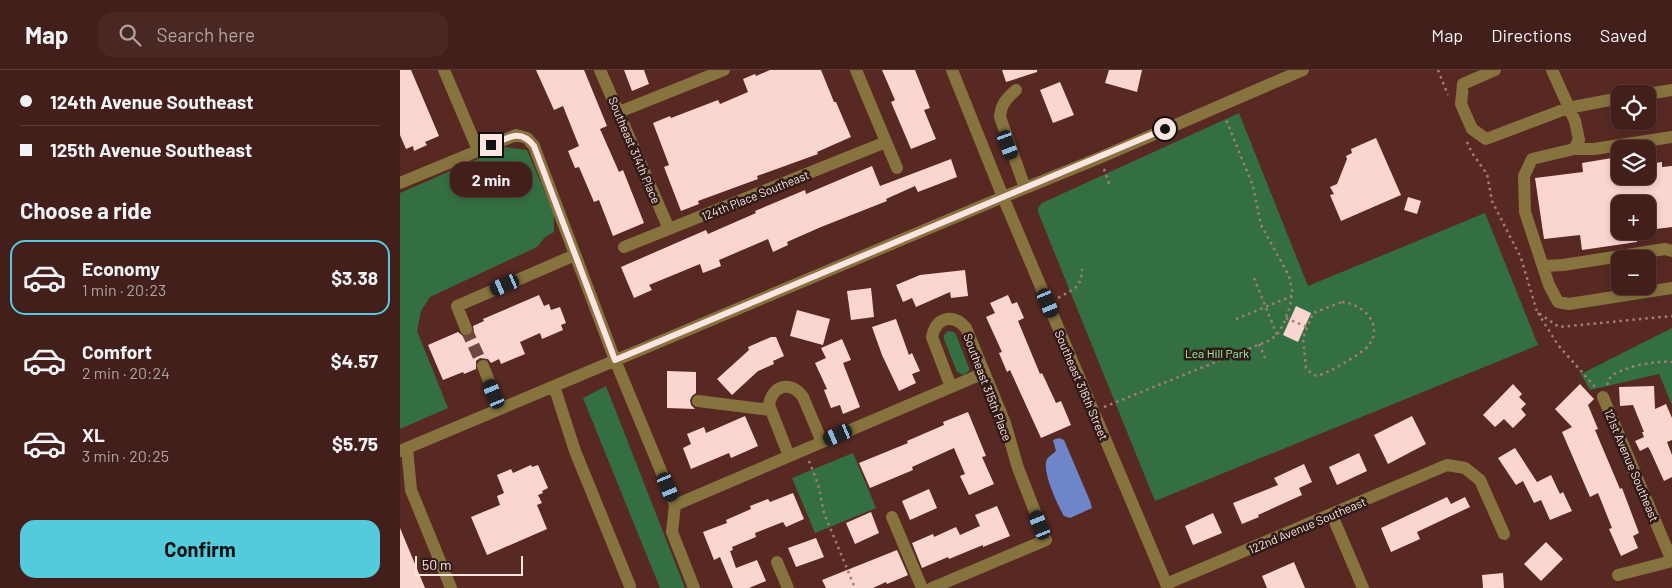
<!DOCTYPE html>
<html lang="en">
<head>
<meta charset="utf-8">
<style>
  body { margin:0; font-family:Barlow,sans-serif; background:#492723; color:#f1f3f6; height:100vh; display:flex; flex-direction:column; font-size:19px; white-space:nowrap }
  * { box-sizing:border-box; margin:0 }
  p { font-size:16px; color:#aea2a2 }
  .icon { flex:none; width:28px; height:28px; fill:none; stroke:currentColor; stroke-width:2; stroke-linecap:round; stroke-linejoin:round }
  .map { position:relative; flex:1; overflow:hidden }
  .sheet { display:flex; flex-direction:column; background:#421f1a; width:400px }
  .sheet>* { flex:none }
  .top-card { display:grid; align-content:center; height:110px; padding:0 20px; background:#421f1a }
  .controls { position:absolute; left:1211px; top:15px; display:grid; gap:10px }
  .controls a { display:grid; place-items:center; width:45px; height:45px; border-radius:10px; background:#421f1a; box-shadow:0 2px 8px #0003,0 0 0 1px #5a3d39; font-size:25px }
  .scale { position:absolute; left:15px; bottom:12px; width:108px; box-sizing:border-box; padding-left:5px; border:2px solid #fee5e1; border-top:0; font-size:14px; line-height:18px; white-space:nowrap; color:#fee5e1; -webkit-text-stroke:4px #2f1a17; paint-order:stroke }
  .end { position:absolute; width:22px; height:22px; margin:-11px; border:6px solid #fee5e1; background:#111; box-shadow:0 0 0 2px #111 }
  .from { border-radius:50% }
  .bubble { position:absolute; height:35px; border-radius:15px; background:#421f1a; box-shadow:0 2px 8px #0003,0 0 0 1px #5a3d39; font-size:16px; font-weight:700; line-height:35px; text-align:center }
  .car { position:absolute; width:15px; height:30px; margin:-15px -8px; border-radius:6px; box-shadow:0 0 4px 1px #0007; background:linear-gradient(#222 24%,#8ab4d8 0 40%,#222 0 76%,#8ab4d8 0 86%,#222 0) }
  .top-card b { display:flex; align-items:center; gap:18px; height:48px; font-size:19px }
  .top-card b+b { border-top:1px solid #5a3d39 }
  .top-card i { width:12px; height:12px; background:#f1f3f6 }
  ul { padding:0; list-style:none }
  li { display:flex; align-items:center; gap:15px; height:75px; margin:0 10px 8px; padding:0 10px; border:2px solid transparent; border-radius:15px }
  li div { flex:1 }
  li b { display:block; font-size:19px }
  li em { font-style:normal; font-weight:700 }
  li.selected { border-color:#54cadd }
  li>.icon { width:45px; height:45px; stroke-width:1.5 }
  h2 { padding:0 20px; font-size:22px; line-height:60px }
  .cta { display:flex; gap:10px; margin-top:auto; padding:10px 20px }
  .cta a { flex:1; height:58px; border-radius:15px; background:#54cadd; color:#111; font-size:20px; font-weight:700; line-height:58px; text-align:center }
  header { display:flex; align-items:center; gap:30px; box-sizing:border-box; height:70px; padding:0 25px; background:#421f1a; border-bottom:1px solid #5a3d39 }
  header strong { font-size:24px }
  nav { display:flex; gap:28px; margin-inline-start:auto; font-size:18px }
  .search { width:350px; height:45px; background:#492723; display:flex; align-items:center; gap:12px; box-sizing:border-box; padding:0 18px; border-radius:15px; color:#aea2a2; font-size:19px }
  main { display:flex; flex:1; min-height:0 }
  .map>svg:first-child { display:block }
  .green { fill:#346f41 }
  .water { fill:#6e85ca }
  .building { fill:#fbd6d0 }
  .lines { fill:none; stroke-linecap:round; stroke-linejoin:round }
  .minor-tunnel { stroke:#714540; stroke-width:12; stroke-dasharray:12 6; stroke-linecap:butt }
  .path { stroke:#a27d78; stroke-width:2.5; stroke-dasharray:2.5 4; stroke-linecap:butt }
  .minor { stroke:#86733e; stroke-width:12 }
  .route { stroke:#fee5e1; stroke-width:6 }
  .labels { text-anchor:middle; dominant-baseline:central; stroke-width:5; stroke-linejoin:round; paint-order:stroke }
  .street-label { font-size:12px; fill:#fee5e1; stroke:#2f1a17 }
  .park-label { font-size:12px; fill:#98f6aa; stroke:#2f1a17 }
</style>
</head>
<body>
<header>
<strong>Map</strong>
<div class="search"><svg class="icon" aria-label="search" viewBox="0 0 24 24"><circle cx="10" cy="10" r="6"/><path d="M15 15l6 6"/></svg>Search here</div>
<nav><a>Map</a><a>Directions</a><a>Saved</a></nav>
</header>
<main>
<section class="sheet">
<div class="top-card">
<b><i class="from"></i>124th Avenue Southeast</b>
<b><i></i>125th Avenue Southeast</b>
</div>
<h2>Choose a ride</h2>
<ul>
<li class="selected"><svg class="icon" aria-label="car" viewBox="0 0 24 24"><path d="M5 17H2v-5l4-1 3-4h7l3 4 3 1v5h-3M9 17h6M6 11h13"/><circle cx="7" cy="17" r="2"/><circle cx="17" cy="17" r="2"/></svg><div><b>Economy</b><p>1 min · 20:23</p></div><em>$3.38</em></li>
<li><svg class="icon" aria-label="car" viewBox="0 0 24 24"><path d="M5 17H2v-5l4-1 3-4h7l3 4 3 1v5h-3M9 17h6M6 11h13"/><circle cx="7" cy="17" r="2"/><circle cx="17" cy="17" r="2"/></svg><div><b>Comfort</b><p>2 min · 20:24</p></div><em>$4.57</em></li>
<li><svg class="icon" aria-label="car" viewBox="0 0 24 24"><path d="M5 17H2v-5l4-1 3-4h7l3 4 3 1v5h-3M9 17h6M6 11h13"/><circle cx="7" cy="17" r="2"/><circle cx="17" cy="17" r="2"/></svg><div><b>XL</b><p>3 min · 20:25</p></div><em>$5.75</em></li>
</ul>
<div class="cta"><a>Confirm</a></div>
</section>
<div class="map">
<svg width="1272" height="518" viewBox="0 0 1272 518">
  <rect width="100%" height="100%" fill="#582923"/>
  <path class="green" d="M839 43 908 216 1085 143 1138 275 755 431 638 142V138L642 133Z
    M105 77 127 80 154 144V162L145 167 137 177 30 227 21 241 17 261 48 338 0 359V123Z
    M1272 258V335L1259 304 1190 320 1181 304Z
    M548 261 554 262 556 265 569 298V301L563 305 557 302 544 269V265Z
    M206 316 285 518H260L183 328Z
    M453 383 476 438 415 463 392 408Z"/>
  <path class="water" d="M659 368 664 370 690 431 692 438 670 448 664 446C658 436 641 400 647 389 648 387 653 384 656 381L653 370Z"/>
  <path class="building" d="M0 0H11L39 66 25 72 27 75 14 81 13 76 6 79 0 65Z
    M136 0H184L207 56 200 59 219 102 223 100 244 153 213 166 199 130 194 132 179 97 175 98 168 81 179 76 163 36 154 40Z
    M224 0H244L249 14 232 21Z
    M370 0H421L434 32H436L451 67 417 82 418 84 357 106 358 109 298 131 299 134 281 141 264 97 269 95 253 53 270 46 271 48 318 30 320 34 348 22 343 9 355 4 356 6Z
    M482 0H515L530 38 524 40 536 69 511 79 491 32 495 30Z
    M602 0H637V2L606 12Z
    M709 0H742L737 22 705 13Z
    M660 12 674 45 653 53 640 20Z
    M976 68 1001 125 941 151 930 125 934 124 930 117 937 114 947 89 946 86 952 83 951 79Z
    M1212 88 1214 98H1220V106H1248V94L1262 92V97L1272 96V157L1248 160V134H1220V161H1236L1237 172 1182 180 1180 165 1144 169 1135 108 1183 102 1182 93Z
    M551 89 557 107 518 122 515 116 486 129 487 131 421 157 387 172 388 175 373 182 368 169 319 190 321 196 303 203 300 194 249 215 252 220 234 228 221 197 306 160 308 164 356 143 355 141 405 120 406 124 472 96 480 116Z
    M1008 127 1021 131 1017 144 1004 140Z
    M565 200 568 226 551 228 550 222 516 237 512 228 503 232 496 215 520 205Z
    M471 218 474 247 451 250 447 221Z
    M139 225 144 236 149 234 151 240 160 237 166 253 161 255 163 260 142 269 140 263 120 272 125 284 101 294 99 289 91 293 88 289 80 288 76 291V299L64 304 63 302 43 310 28 275 58 262 64 267 69 266 74 261 73 256 84 251 83 249Z
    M608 225 612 234 617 232 624 248 618 251 640 304 642 303 656 333 661 331 671 355 641 368 610 300 607 302 599 283 602 282 586 247 595 243 590 233Z
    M896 236 911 243 898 272 883 265Z
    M397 240 430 249 423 275 390 266Z
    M496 249 509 285 512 283 520 301 512 304 516 313 499 321 482 285 472 257Z
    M371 267H376L384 286 373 291 374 294 358 301 332 325 317 309 349 280 348 277Z
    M442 269 451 290 443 293 460 337 443 344 440 335 431 338 424 320 427 319 415 293 426 288 421 278Z
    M267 301 296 302V323L292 326 290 330 291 335 295 339 267 338Z
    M1113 314 1122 324 1119 327 1126 334 1121 339 1126 345 1113 358 1104 349 1095 357 1083 345Z
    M1180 314 1194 329 1188 335 1198 359 1195 360 1220 419 1222 418 1239 463 1233 466 1238 478 1221 486 1209 459 1212 458 1198 423 1190 427 1162 362 1172 357 1155 339Z
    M1254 316 1255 339 1266 334 1272 348V370L1267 372 1272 385V407L1264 411 1250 380 1248 377 1240 381 1235 371 1244 367 1242 362H1244L1233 335 1220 336 1219 317Z
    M568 342 586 386 582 387 594 414 569 425 560 406 565 404 554 378 512 397 513 400 470 418 459 393 508 373 507 371 544 355 543 352Z
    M345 346 358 376 331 388 329 383 291 399 283 378 291 374 287 364 304 357 306 363Z
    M1012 346 1026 374 988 394 974 365Z
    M1115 378 1137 412 1151 405 1160 424 1163 422 1172 441 1150 450 1141 430 1134 433 1123 411 1116 415 1098 388Z
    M959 383 967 401 937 415 929 397Z
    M904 394 912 412 899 418 902 425 858 445 859 447 842 454 833 433 878 415 874 408Z
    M131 395 132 397 138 395 148 418 142 421 143 423 138 425 142 433 137 435 147 459 87 485 71 447 100 435 97 426 104 423 97 405 111 399 113 403Z
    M529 419 537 438 510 450 502 431Z
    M393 423 404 449 386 457 383 452 355 463 356 467 332 477 333 480 330 481 336 498 357 490 366 511 349 518H333L320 487 314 490 303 462 327 453 326 450 351 439 350 436 368 429 370 432Z
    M1047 427 1051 434 1065 427 1070 437 1017 462 1020 469 991 482 981 458Z
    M597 436 610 466 583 477V475L549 489 548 487 522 498 512 473 533 464 534 467 556 457 560 465 580 456 575 445Z
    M471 442 479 463 455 474 446 453Z
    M813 443 822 463 793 475 785 456Z
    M0 458 25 518H0Z
    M416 468 424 487 396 497 388 478Z
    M1146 472 1163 489 1141 511 1124 494Z
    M497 480 508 505 506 506 487 514 486 512 473 518H426L422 510Z
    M894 492 905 518H867L862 506Z
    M1103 503 1104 518H1083L1082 505Z"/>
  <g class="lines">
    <path class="minor-tunnel" d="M66 259 83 296"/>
    <path class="path" d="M1038 0 1048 25
      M1067 72 1072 83 1087 104 1092 131 1121 188 1137 242 1159 257 1272 246
      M704 99 710 116
      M854 208 877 265
      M658 228C673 219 682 218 682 199
      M942 232C963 234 984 254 969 275 965 282 927 304 919 305 916 306 914 305 912 304L906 298 903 268 913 243Z
      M1138 243 1158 275 1196 318
      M886 248 907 257
      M836 249 892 226
      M859 274 865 288
      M1207 315C1208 313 1209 310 1210 308 1218 297 1259 290 1272 292
      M704 337 868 271 877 265 884 253 890 236 892 221 889 206 861 155 853 116 825 47
      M409 391 418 414 424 443 455 518"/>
    <path class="minor" d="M44 0 78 80
      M200 0 269 159
      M456 0 497 98
      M552 0 603 127 768 518
      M1095 0 1063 14 1061 34 1072 59 1086 69 1168 38 1220 28
      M1152 0 1175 51 1179 70 1174 79 1132 89 1124 106 1125 142 1149 215 1158 232 1169 234 1272 218
      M616 20C607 28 601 34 600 47L625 118
      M1248 24 1272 20
      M219 42 324 0
      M1174 79H1194L1272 67
      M0 113 116 65 127 68 134 76 215 290 275 435 272 462 294 518
      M224 177 486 72
      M1143 196 1163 195 1265 179 1272 181
      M66 259 57 236 175 185
      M83 296 100 339
      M154 316 175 381 230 516
      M1203 327 1272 491
      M298 331 370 340
      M7 378 11 420 51 518
      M0 381 603 127 699 88 903 0
      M389 386 369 335C372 315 391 310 403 327L422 372
      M275 435 584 303
      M932 445 963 518
      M492 447 522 518
      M377 492 388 518
      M1218 505 1272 491
      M766 514 1047 395 1065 398 1080 410 1104 464
      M532 518 646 470 618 398 605 353 566 258C553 243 536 247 532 267L551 317"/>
  </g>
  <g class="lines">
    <path class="route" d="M91 75C108 68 120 58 134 76L215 290 765 59"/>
  </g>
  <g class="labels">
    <g class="street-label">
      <text transform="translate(235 80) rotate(67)">Southeast 314th Place</text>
      <text transform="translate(355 125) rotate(-22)">124th Place Southeast</text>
      <text transform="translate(682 315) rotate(67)">Southeast 316th Street</text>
      <text transform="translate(588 317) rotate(69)">Southeast 315th Place</text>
      <text transform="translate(1232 395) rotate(67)">121st Avenue Southeast</text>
      <text transform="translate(907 455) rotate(-23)">122nd Avenue Southeast</text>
    </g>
    <g class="park-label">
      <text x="817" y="283">Lea Hill Park</text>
    </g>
  </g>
</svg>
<div class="controls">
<a><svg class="icon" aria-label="locate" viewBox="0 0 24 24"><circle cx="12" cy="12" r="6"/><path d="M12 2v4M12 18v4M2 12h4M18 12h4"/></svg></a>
<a><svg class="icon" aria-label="layers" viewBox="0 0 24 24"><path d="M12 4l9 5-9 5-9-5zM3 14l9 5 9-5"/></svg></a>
<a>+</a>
<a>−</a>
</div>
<div class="scale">50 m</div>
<i class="end from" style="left:765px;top:59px"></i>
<i class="end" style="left:91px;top:75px"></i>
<div class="bubble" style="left:50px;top:92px;width:82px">2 min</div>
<i class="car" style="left:608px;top:75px;rotate:160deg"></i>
<i class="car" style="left:105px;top:215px;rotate:247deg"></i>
<i class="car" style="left:648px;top:233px;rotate:157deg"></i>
<i class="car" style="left:94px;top:324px;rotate:337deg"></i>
<i class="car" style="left:438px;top:365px;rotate:247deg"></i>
<i class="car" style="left:268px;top:417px;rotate:157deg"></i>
<i class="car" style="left:640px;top:455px;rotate:338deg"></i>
</div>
</main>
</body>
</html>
